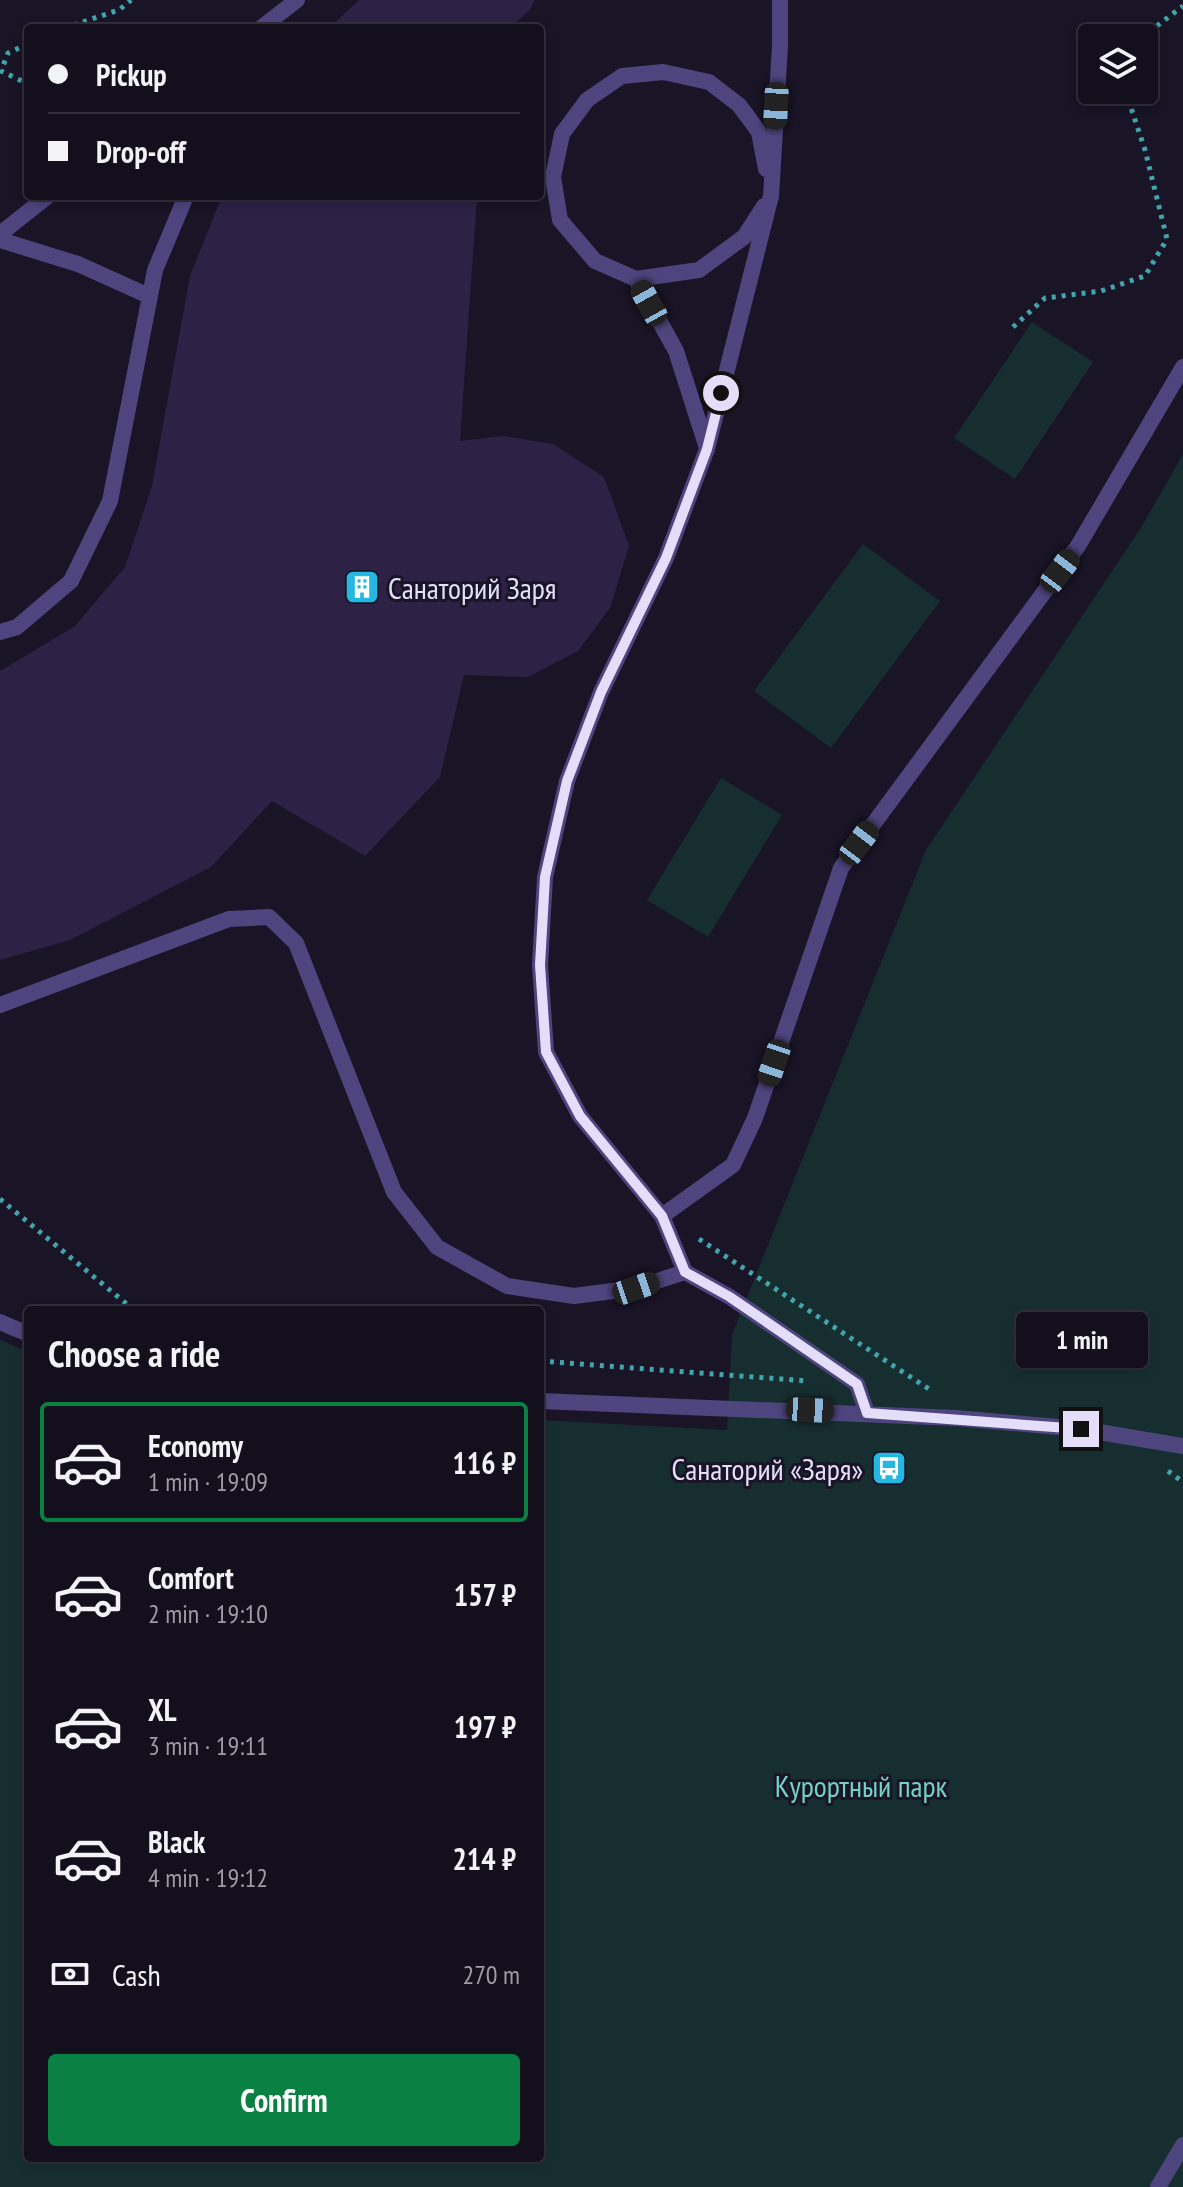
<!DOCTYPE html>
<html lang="en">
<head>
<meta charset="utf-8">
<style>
  body { margin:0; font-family:"PT Sans Narrow",sans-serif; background:#1c1825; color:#f1f3f6; height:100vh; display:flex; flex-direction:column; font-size:30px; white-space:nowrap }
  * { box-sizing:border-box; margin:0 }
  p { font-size:26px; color:#9d9ca3 }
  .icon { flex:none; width:44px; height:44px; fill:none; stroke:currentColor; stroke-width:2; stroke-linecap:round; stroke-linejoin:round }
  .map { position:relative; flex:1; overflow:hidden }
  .drawer { position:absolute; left:24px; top:1306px; width:520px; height:856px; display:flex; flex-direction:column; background:#130f1c; border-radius:8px; box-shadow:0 4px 12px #0003,0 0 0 2px #322f3b }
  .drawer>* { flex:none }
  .banner { position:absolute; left:24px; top:24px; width:520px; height:176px; border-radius:8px; box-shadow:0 4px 12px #0003,0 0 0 2px #322f3b; display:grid; align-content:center; height:176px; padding:0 24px; background:#130f1c }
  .controls { position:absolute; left:1078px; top:24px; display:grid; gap:16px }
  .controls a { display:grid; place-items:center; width:80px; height:80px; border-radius:8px; background:#130f1c; box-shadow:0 4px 12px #0003,0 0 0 2px #322f3b; font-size:40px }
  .end { position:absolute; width:36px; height:36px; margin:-18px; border:10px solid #e4defa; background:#111; box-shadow:0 0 0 4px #111 }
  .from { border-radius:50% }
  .bubble { position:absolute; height:56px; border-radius:8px; background:#130f1c; box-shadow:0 4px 12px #0003,0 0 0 2px #322f3b; font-size:26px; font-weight:700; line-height:56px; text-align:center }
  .car { position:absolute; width:24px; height:48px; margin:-24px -12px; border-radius:10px; box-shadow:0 0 6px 2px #0007; background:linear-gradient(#222 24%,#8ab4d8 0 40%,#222 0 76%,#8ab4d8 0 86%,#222 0) }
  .banner b { display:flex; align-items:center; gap:28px; height:76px; font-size:30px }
  .banner b+b { border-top:2px solid #322f3b }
  .banner i { width:20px; height:20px; background:#f1f3f6 }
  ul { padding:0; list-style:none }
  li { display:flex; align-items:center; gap:24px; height:120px; margin:0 16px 12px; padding:0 8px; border:4px solid transparent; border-radius:8px }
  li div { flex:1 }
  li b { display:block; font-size:30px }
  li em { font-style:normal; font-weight:700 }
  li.selected { border-color:#0b8043 }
  li>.icon { width:72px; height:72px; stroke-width:1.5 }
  h2 { padding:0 24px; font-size:36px; line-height:96px }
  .pay { display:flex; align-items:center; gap:20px; height:88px; padding:0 24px; font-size:30px }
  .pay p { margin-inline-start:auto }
  .button { display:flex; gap:16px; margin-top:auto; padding:16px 24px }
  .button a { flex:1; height:92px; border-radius:8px; background:#0b8043; color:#fff; font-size:32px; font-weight:700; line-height:92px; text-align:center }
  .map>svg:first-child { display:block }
  .green { fill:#172e30 }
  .building { fill:#2d2245 }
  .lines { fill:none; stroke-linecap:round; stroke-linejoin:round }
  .path { stroke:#41a5ab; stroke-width:5; stroke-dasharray:4 6; stroke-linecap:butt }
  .service { stroke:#4e457f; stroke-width:16 }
  .minor { stroke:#4e457f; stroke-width:16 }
  .route { stroke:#e4defa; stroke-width:10 }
  .labels { text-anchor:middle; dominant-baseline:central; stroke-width:6; stroke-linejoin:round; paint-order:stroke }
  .poi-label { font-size:30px; fill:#e4defa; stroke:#191426; text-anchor:start }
  .park-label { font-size:30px; fill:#73d1c4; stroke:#191426 }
</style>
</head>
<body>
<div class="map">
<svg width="1183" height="2187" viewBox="0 0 1183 2187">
  <rect width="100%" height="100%" fill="#191426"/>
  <path class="green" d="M1032 322 1093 362 1015 479 954 438Z
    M1183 454V2187H0V1340L28 1352V2158H540V1420L727 1430 732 1335 926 850 1142 526Z
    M863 544 940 601 831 748 754 691Z
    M721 778 782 815 708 937 647 900Z"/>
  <path class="building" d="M359 0H535L529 11 509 28H329Z
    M222 196H477L460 441 504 436 553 444 604 477 629 546 610 608 578 651 528 677 464 675 440 777 365 856 272 801 211 867 70 940 0 960V671L75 626 125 567 152 486 190 276Z"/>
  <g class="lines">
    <path class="path" d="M64 28 119 10 131 0
      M1141 38 1183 6
      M28 44 8 53 1 71 28 84
      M1013 327 1045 298 1101 291 1145 276 1167 239 1145 150 1125 90
      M0 1199 134 1310
      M699 1239 932 1391
      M540 1361 808 1381
      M1168 1471 1183 1482"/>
    <path class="service" d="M780 0V46L771 196 707 449 666 558 601 692 567 781 545 877 540 965 546 1052 580 1116 662 1216 685 1272 730 1297 857 1384 867 1413
      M261 28 297 0
      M0 234 48 196
      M0 240 78 264 149 296
      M636 279 699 270 744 237 764 206
      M707 448 676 351 636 279 595 261 560 220 553 177 562 134 587 100 622 76 663 72 709 82 739 105 759 132 766 169
      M0 632 17 627 71 581 110 501 155 270 186 196
      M0 1005 229 919 269 917 296 943 394 1192 437 1247 507 1286 574 1296 636 1288 685 1272
      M662 1216 733 1165 755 1118 841 868 1078 546 1183 367
      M1158 2187 1183 2145"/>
    <path class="minor" d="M0 1322 28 1334
      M540 1401 956 1418 1081 1429 1183 1446"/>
  </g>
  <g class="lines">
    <path class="route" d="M721 393 707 449 666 558 601 692 567 781 545 877 540 965 546 1052 580 1116 662 1216 685 1272 730 1297 857 1384 867 1413 1081 1429"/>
  </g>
  <defs>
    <g id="building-square" transform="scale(1.8)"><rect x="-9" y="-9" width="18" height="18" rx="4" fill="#24b8e0" stroke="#191426"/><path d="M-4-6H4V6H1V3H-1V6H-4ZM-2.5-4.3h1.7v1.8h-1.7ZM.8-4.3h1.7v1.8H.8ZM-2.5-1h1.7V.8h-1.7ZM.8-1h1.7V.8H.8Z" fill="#fff"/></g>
    <g id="bus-square" transform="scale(1.8)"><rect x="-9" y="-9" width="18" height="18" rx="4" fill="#24b8e0" stroke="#191426"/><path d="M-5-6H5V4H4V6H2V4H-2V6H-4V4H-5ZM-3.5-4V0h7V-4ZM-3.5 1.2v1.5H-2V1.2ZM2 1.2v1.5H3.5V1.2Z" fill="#fff"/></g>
  </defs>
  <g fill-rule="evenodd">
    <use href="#building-square" x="362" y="587"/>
    <use href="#bus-square" x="889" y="1468"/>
  </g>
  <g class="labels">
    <g class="poi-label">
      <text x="388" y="587">Санаторий Заря</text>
      <text x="863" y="1468" text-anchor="end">Санаторий «Заря»</text>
    </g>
    <g class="park-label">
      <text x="861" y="1785">Курортный парк</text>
    </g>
  </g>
</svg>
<div class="controls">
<a><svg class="icon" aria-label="layers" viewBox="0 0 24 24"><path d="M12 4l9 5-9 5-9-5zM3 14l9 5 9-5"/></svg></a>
</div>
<i class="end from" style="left:721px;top:393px"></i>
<i class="end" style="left:1081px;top:1429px"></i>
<div class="bubble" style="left:1016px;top:1312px;width:132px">1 min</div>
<i class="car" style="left:776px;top:106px;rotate:183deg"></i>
<i class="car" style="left:649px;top:303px;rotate:331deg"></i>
<i class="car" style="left:1060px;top:571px;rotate:37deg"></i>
<i class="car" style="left:859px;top:843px;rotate:37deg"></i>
<i class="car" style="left:774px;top:1063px;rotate:199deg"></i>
<i class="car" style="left:636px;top:1288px;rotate:71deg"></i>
<i class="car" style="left:810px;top:1410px;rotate:93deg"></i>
<div class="banner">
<b><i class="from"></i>Pickup</b>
<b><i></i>Drop-off</b>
</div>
<section class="drawer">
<h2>Choose a ride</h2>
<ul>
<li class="selected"><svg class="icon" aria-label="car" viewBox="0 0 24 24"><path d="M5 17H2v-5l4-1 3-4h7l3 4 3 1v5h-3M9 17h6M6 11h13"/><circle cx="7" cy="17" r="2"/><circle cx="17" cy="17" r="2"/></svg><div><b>Economy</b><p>1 min · 19:09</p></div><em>116 ₽</em></li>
<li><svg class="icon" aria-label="car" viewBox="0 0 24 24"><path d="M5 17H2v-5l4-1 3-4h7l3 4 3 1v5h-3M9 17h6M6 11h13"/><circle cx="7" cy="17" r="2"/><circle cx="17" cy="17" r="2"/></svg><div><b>Comfort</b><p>2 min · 19:10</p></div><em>157 ₽</em></li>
<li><svg class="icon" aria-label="car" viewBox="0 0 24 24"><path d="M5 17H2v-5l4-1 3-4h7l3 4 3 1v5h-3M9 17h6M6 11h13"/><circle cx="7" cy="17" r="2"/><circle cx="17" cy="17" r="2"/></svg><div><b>XL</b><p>3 min · 19:11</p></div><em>197 ₽</em></li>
<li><svg class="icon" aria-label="car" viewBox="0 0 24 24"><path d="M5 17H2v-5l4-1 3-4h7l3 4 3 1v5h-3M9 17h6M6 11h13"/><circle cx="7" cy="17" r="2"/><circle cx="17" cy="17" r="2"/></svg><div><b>Black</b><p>4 min · 19:12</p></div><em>214 ₽</em></li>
</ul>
<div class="pay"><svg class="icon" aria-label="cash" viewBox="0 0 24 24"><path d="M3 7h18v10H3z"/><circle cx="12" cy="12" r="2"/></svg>Cash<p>270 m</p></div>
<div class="button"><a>Confirm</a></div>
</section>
</div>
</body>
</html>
